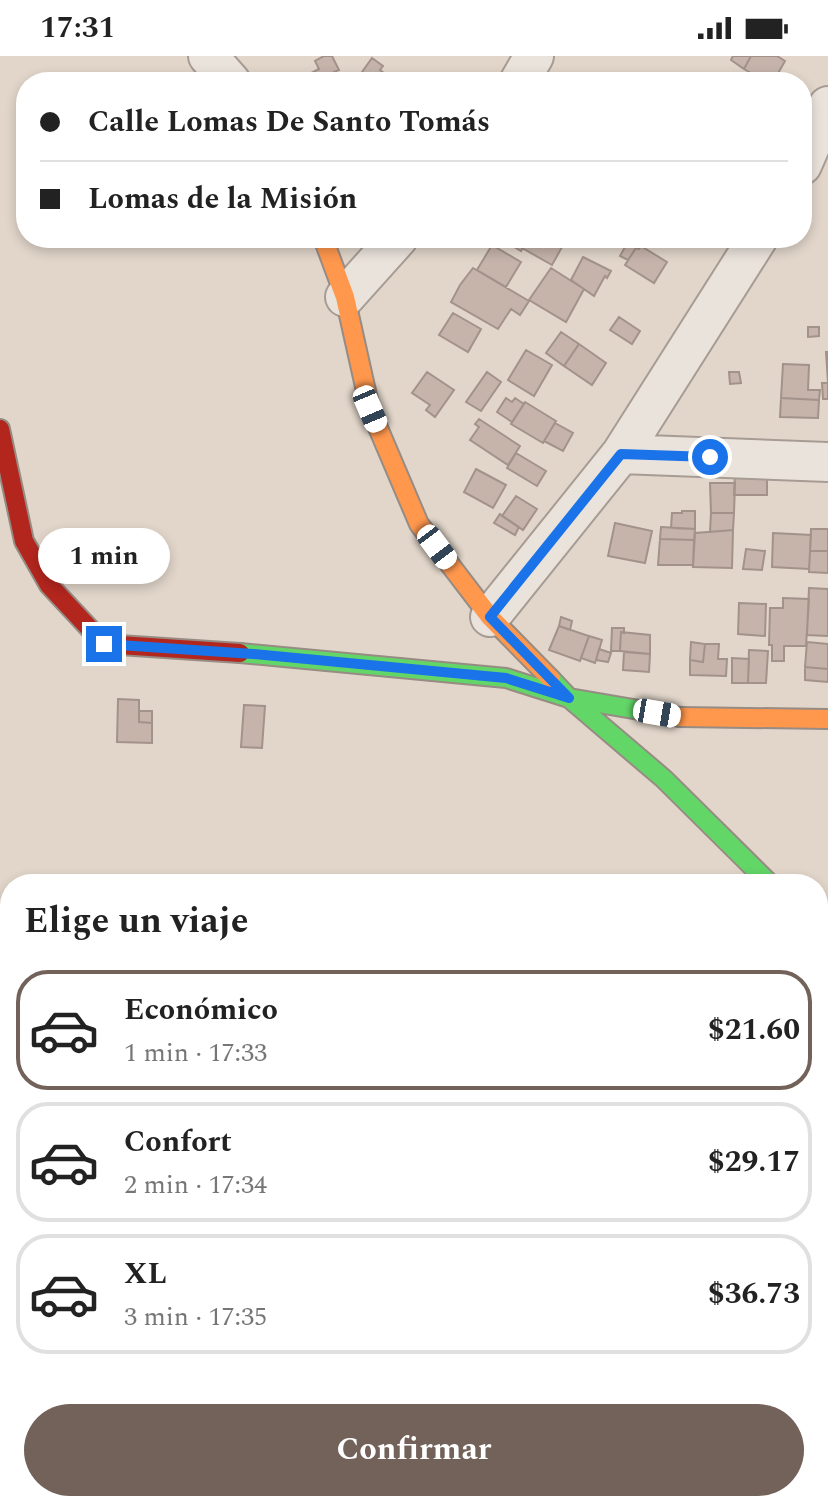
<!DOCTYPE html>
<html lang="es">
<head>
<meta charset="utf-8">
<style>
  body { margin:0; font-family:Spectral,serif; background:#f2f2f2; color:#222; height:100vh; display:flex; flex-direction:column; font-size:30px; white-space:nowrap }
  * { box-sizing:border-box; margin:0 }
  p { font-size:26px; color:#767676 }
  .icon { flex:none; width:44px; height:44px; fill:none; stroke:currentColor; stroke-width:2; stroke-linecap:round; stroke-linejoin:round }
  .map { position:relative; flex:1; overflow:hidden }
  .sheet { position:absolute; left:0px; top:818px; width:828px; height:638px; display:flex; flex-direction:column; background:#fff; border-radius:32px 32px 0 0; box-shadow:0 4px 12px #0003 }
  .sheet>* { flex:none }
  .top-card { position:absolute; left:16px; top:16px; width:796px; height:176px; border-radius:32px; box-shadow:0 4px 12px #0003; display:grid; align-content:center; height:176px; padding:0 24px; background:#fff }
  .end { position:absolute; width:36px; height:36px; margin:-18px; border:10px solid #1a73e8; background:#fff; box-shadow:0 0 0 4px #fff }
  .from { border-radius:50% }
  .bubble { position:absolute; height:56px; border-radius:28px; background:#fff; box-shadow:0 4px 12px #0003; font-size:26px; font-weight:700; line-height:56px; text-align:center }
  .car { position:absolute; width:24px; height:48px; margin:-24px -12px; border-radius:10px; box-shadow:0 0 6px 2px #0007; background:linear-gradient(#fff 24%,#345 0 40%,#fff 0 76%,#345 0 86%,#fff 0) }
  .top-card b { display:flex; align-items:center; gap:28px; height:76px; font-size:30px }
  .top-card b+b { border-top:2px solid #e0e0e0 }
  .top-card i { width:20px; height:20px; background:#222 }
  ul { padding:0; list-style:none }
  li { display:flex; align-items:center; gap:24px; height:120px; margin:0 16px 12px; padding:0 8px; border:4px solid #e0e0e0; border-radius:32px }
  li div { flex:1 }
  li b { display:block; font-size:30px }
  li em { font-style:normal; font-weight:700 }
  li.current { border-color:#72625a }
  li>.icon { width:72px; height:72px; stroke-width:1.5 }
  h2 { padding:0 24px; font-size:36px; line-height:96px }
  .primary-button { display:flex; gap:16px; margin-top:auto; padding:16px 24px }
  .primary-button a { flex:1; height:92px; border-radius:48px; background:#72625a; color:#fff; font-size:32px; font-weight:700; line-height:92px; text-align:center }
  .status { display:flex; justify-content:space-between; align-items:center; height:56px; padding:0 40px; background:#fff; direction:ltr }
  .status svg { height:22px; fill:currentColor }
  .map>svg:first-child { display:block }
  .building { fill:#c6b4ab; stroke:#a2928a; stroke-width:2 }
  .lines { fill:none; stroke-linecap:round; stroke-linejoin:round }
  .street-casing { stroke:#a79c94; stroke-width:42 }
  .fast-casing { stroke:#978c84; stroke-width:22 }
  .slow-casing { stroke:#978c84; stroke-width:22 }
  .jam-casing { stroke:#978c84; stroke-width:22 }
  .street { stroke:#eae3dc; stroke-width:38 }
  .fast { stroke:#63d668; stroke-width:18 }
  .slow { stroke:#ff974d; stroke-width:18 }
  .jam { stroke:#b3261e; stroke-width:18 }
  .route { stroke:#1a73e8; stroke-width:10 }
</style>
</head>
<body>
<div class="status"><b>17:31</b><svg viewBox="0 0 49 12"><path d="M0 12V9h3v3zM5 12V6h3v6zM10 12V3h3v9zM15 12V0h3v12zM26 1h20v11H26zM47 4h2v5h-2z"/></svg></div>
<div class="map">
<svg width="828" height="1455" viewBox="0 0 828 1455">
  <rect width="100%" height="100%" fill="#e2d6ca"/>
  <path class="building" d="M324 0H332L339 14 334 16 339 26H299L298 24 319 13 315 5Z
    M733 0H751L744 13 731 4Z
    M751 0H777L785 5 773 26H766L744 13Z
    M372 2 383 10 380 14 396 26H355Z
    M500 182H528L521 195Z
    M528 182H567L552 209 522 192Z
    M630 182 642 187 639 193 636 192 628 204 620 200Z
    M492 189 521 206 506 231 477 214Z
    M641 190 667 206 654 227 625 209 636 192 639 193Z
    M583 201 611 215 607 222 605 220 594 240 571 224Z
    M473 212 529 245 520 259 511 253 498 273 451 246 460 229Z
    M551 212 584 233 566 266 529 244Z
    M453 257 481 273 468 296 439 279Z
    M619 261 640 275 632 288 610 274Z
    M808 271H819V280L808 281Z
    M561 276 579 288 564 310 546 297Z
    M579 288 606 307 592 329 564 310Z
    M526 294 552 309 534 340 508 324Z
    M826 296H828V343H823L822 327H828Z
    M783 308 809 309 808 334H820L819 344 781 342Z
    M427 316 454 334 435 361 426 354 430 349 412 337Z
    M487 316 501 326 481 355 466 346Z
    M729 316H739L741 327 730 328Z
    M506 342 512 346 515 342 524 348 512 366 497 356Z
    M781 342 819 344 818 362 780 361Z
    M525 346 556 365 543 387 511 368Z
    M479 363 520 390 508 409 470 384 479 371 475 368Z
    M555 367 573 377 563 395 544 385Z
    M516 397 546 415 537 430 507 412Z
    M476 413 506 429 493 452 464 436Z
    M735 416 767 417V439H734Z
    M710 427H735L734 457H711Z
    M516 440 537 453 523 474 502 460Z
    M682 455H695V473L671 472 672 457H682Z
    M711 457H734L733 474 710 476Z
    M500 458 519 471 515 479 494 467Z
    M615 467 652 475 645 507 608 500Z
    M661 471 695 473 694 484 660 483Z
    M811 473H828V495H810Z
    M733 474 732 512 693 511 695 477Z
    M773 477 811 479 809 513 772 511Z
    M660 483 694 484 693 509H658Z
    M746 493 765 495 762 514 743 513Z
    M810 495H828V517L809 516Z
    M809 532 828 533V580L807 579Z
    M783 542 809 543 806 590H784V605H772V589H769L770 552H783Z
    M739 547 766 548 765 580 738 578Z
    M561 561 572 565 570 574 559 570Z
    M559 570 589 580 580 605 549 594Z
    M612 572H624V577L621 576 620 595H611Z
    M621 576 650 579V598L620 595Z
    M589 580 602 584 595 607 581 602Z
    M691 586 705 588 703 606 690 604Z
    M807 586 828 588V613L805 611Z
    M705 588H719L718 603H727L726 620 690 619V604L703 606Z
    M599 593 611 597 608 606 596 604Z
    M749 594 768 595 766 627H748Z
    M624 596 650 598 649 616 623 614Z
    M732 602 749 603 748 627H732Z
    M805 611 828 613V626L805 624Z
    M118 643 139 644V666L152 667V687L117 686Z
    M244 649 265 650 262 692 241 691Z
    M139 655H152V667L139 666Z
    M823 952 828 956V975L818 968V959Z
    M823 984 828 988V1005L818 999V993Z
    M0 1206H10V1227L0 1226Z
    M0 1226 10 1227V1304H0Z
    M828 1394V1416L823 1419 818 1411V1400Z
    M828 1435V1455H808L805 1451 811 1446H818V1441Z
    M607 1446H628L633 1455H602L599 1450Z
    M628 1446H673L675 1449 665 1455H633Z"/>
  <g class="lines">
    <g class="street-casing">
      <path id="street" d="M208 0 231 26
        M519 26 534 0
        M802 109 828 50
        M345 241 398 182
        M621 398 828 406
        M490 561 621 398 758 182
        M818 875 828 884
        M0 1171 10 1172
        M818 1240 828 1228
        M0 1433 2 1455
        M54 1446 132 1455
        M507 1455 533 1446"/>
    </g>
    <g class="fast-casing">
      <path id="fast" d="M240 597 506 622 569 642 680 661
        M551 623 569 642 664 723 770 828"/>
    </g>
    <g class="slow-casing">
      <path id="slow" d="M323 182 345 241 370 353 419 468 490 561 551 623
        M680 661 828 663"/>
    </g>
    <g class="jam-casing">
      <path id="jam" d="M0 373 24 485 49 529 104 588 240 597"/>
    </g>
    <use href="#street" class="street"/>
    <use href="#fast" class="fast"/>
    <use href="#slow" class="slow"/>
    <use href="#jam" class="jam"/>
  </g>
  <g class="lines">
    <path class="route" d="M104 588 253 598 506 622 569 642 490 561 621 398 710 401"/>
  </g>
</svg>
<i class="end from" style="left:710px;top:401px"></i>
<i class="end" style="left:104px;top:588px"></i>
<div class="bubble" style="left:38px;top:472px;width:132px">1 min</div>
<i class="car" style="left:370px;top:353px;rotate:157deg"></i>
<i class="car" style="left:437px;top:491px;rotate:143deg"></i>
<i class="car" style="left:657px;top:657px;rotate:100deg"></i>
<div class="top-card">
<b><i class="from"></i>Calle Lomas De Santo Tomás</b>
<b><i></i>Lomas de la Misión</b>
</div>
<section class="sheet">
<h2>Elige un viaje</h2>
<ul>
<li class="current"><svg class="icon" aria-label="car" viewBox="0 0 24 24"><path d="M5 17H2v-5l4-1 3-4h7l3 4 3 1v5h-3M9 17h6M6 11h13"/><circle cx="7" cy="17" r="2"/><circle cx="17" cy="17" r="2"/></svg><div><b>Económico</b><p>1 min · 17:33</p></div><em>$21.60</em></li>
<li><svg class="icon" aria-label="car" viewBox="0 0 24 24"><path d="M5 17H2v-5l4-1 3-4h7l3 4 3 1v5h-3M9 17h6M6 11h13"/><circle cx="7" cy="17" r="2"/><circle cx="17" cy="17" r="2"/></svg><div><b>Confort</b><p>2 min · 17:34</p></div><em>$29.17</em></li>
<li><svg class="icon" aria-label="car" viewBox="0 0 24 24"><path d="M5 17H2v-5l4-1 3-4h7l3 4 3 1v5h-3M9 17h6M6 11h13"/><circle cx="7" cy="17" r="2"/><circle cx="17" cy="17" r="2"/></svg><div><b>XL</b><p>3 min · 17:35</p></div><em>$36.73</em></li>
</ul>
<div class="primary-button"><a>Confirmar</a></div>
</section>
</div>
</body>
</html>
